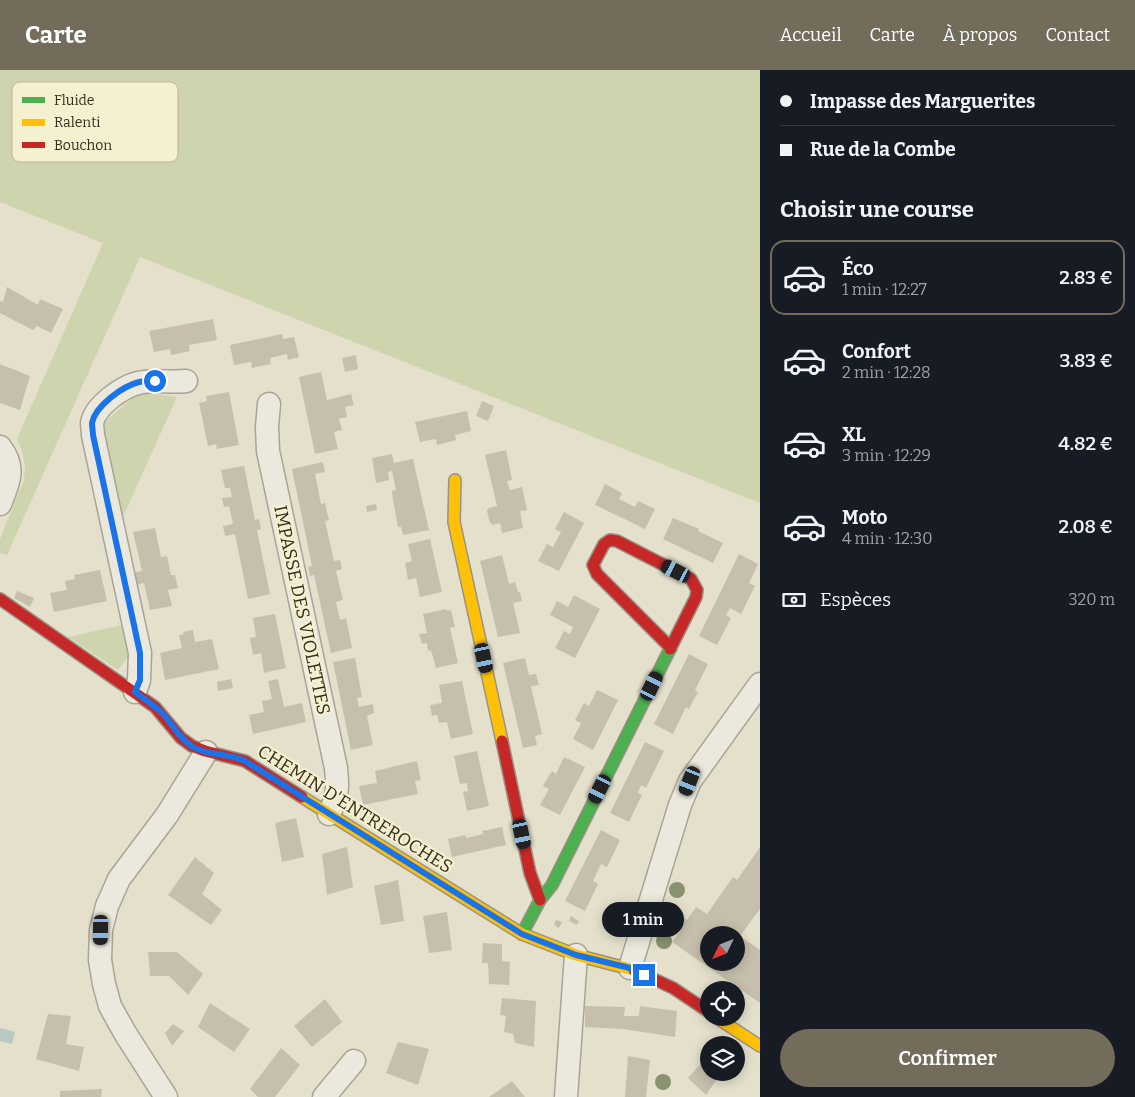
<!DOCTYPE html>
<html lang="fr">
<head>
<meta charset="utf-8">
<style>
  body { margin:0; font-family:Bitter,serif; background:#20242c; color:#f1f3f6; height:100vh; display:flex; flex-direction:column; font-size:19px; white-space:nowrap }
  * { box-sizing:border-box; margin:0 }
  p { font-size:16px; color:#9ea1a6 }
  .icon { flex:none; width:28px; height:28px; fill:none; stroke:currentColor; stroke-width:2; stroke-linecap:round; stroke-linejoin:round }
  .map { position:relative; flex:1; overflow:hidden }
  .details { display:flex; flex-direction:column; background:#171b24; width:375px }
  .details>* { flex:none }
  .guide { display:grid; align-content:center; height:110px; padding:0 20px; background:#171b24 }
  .needle { width:32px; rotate:227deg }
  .buttons { position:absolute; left:700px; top:856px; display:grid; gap:10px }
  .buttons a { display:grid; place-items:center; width:45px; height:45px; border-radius:50%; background:#171b24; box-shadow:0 2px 12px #0003; font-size:25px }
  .end { position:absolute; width:22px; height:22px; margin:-11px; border:6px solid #1a73e8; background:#fff; box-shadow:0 0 0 2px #fff }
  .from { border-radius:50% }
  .bubble { position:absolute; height:35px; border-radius:18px; background:#171b24; box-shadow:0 2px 12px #0003; font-size:16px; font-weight:600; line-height:35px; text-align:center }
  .car { position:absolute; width:15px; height:30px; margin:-15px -8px; border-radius:6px; box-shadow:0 0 4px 1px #0007; background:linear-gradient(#222 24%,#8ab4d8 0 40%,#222 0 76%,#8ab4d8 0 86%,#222 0) }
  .guide b { display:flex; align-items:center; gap:18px; height:48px; font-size:19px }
  .guide b+b { border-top:1px solid #363941 }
  .guide i { width:12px; height:12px; background:#f1f3f6 }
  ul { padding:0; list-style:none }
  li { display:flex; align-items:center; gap:15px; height:75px; margin:0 10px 8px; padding:0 10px; border:2px solid transparent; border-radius:15px }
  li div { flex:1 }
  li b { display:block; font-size:19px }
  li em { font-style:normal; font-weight:600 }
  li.active { border-color:#736c5a }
  li>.icon { width:45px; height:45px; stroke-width:1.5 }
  h2 { padding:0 20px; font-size:22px; line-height:60px }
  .pay { display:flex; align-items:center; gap:12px; height:55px; padding:0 20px; font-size:19px }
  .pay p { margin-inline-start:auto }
  .action { display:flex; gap:10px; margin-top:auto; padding:10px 20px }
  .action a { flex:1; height:58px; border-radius:30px; background:#736c5a; color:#fff; font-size:20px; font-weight:600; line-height:58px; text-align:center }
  header { display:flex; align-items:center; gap:30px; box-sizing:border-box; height:70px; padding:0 25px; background:#736c5a; color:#fff }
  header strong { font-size:24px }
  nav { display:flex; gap:28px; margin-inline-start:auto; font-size:18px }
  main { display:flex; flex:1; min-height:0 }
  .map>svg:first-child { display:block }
  .green { fill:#ced4ae }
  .water { fill:#b7cac1 }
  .building { fill:#c7bfad; fill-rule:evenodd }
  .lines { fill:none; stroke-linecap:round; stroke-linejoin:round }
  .street-casing { stroke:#a9a495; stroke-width:25 }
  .fast-casing { stroke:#989384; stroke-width:14 }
  .slow-casing { stroke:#989384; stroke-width:14 }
  .jam-casing { stroke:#989384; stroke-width:14 }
  .street { stroke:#ebe9dd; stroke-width:22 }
  .fast { stroke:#4caf50; stroke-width:11 }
  .slow { stroke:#ffc107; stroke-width:11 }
  .jam { stroke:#c62828; stroke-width:11 }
  .tree { fill:#899270 }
  .route { stroke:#1a73e8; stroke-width:6 }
  .labels { text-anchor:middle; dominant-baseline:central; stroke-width:4.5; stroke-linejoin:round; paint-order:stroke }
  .street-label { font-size:18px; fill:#362d1d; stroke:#f5f0d0 }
  .key { fill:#f5f0d0; stroke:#bcb69a; stroke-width:1 }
  .key-label { font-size:14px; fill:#362d1d }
</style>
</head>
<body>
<header>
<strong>Carte</strong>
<nav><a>Accueil</a><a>Carte</a><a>À propos</a><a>Contact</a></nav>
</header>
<main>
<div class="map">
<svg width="760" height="1027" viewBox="0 0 760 1027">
  <rect width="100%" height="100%" fill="#e4e0cc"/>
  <path class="green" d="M0 0H760V433L140 187 7 485 0 483V469L24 410 25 395 22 381 17 369 103 173 0 132Z
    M140 322 177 327 121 451 98 357Z
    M123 555 129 585 118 600 68 567Z"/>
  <path class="water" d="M0 958 15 962 12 974 0 971Z"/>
  <path class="building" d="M7 217 38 235 40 229 63 239 51 263 37 256 33 260 0 243V231L3 232Z
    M213 249 217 270 189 275 190 281 171 285 170 279 154 282 149 261Z
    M282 264 283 269 294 267 299 287 288 290 287 284 270 288 271 294 252 298 251 292 234 295 230 275Z
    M356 285 358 299 345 302 342 288Z
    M0 294 30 306 20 340 0 333Z
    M321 302 327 330 351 324 354 335 345 337 347 347 339 349 342 360 334 362 338 379 315 384 299 307Z
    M229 322 239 375 217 379 216 374 208 376 199 333 207 331 206 326Z
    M482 331 494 336 488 351 476 346Z
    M467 341 471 361 455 365 456 370 437 375 436 369 420 372 415 352Z
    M506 380 512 410 507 411 510 420 522 417 527 440 520 441 523 458 502 463 500 453 493 455 490 453 487 441 489 438 497 436 485 385Z
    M392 384 394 393 413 389 429 460 403 465 401 457H398L393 430 392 421 396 420 392 401 388 402 389 410 376 413 372 388Z
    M323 392 325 402 315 404 321 434 325 433 327 442 329 450 325 451 334 491 340 490 342 499 336 501 343 530 336 532 340 550 346 548 352 578 331 583 314 505 310 506 308 497 312 496 292 399Z
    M244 396 255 450 259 449 261 459 257 460 270 524 248 529 235 464 225 466 223 456 233 454 229 436 224 437 222 428 232 427 230 418H225L221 400Z
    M605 414 622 423 619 429 635 437 638 431 655 439 645 459 595 435Z
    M376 434 377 440 367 442 366 436Z
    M564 442 584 453 559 501 538 491 547 474 553 477 561 462 555 459Z
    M673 448 699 459 698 461 723 473 713 493 663 469Z
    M155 458 161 487 167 486 171 505H175L178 518 168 520 172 536 150 540 144 513 135 515 133 503 142 501 133 462Z
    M430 469 442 522 420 527 416 508 408 510 405 493 412 491 408 474Z
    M739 484 758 494 749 513 755 516 741 544 730 538 726 545 731 548 717 575 699 566Z
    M502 485 509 514 515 512 518 522H520L522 531 513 533 520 563 498 567 480 491Z
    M100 500 107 531 54 542 50 523 67 520 65 511 75 509 74 505Z
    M17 521 34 528 30 537 14 528Z
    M574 525 600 539 575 588 555 578 564 561 570 564 573 557 550 545 557 531 568 537Z
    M446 539 447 541 451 540 455 557 450 558 458 593 436 598 431 580 428 581 427 573 422 574 419 564 427 563 423 544Z
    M275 544 286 598 264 603 261 583 253 585 250 568 256 567 253 548Z
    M193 560 195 572 212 569 219 599 165 610 160 583 182 578 179 565 184 564 183 562Z
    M689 584 708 594 695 620 698 622 693 631 689 639 686 637 673 664 654 654Z
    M355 588 362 627 357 628 359 637 373 634 374 643 367 646 373 675 351 680 333 592Z
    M525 588 529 605 536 604 539 615 531 616 542 664 535 666 537 675 523 678 503 593Z
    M231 609 233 618 218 621 217 612Z
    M278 609 284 637 302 633 306 652 253 664 249 645 264 642 262 631 272 629 268 611Z
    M462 611 473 664 451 669 447 652 439 653 437 645 432 646 430 635 442 633 439 615Z
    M597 620 618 630 593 680 573 669 581 653 575 650 584 633 589 636Z
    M645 672 664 681 646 718 641 715 638 723 642 725 629 752 610 743Z
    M477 681 489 736 467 741 463 722 468 721 467 713 460 714 454 686Z
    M564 687 585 697 560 745 540 735 549 719 543 716 547 709 552 701 556 704Z
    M417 691 421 710 415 711 418 724 363 735 359 716 377 713 375 701Z
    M296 748 304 787 282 792 275 753Z
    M502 757 506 775 452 787 448 769 465 765 466 768 475 766 483 764 482 761Z
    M601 760 620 770 607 797 601 794 593 811 598 814 585 841 565 831Z
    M347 777 353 817 327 825 322 784Z
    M760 777V839L740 866 760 880V933L672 872 681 860 676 856 683 847 687 850 696 837 707 844 733 807 737 810ZM709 865H736V892H709Z
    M195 787 214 803 202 824 222 840 211 855 168 825Z
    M398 810 404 851 381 855 374 816Z
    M447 842 452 880 429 883 423 846Z
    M571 846 579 851 577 855 569 851Z
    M556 850 562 852 559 858 554 855Z
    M483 873 502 874V891L510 892 509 915 489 914 488 893H482Z
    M148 882H177L203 904 188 925 169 906H150Z
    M502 928 536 931 534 977 515 973 513 964 504 962 506 946 500 945Z
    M325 929 342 952 312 977 294 956Z
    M210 933 250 959 234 982 198 957Z
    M585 936 625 937 624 946H639L640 936 677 941 675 967 623 959 585 957Z
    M48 944 71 946 66 974 84 977 79 1001 36 989Z
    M173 954 184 961 172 976 165 963Z
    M398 972 429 979 418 1015 386 1003Z
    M281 978 300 995 275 1027H258L250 1019Z
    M709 984V1002H722L706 1025 688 1008Z
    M628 986 650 990 646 1027H625Z
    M512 1011 525 1027H489Z
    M102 1019 101 1027H60V1021Z"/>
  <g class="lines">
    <g class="street-casing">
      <path id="street" d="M269 334 267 357 268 381 336 698C338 717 338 726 329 744
        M0 377C16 397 9 412 0 434
        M135 622 139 610 140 583 93 365C93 361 92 357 92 353 95 336 122 317 138 313 154 309 170 313 186 311
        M630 898 680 735 690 711 760 614
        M166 1027 125 963 110 936 104 914 100 890 101 860 107 836 119 809 167 745 206 682
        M324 1027 354 991
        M566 1027 576 885"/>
    </g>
    <g class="fast-casing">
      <path id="fast" d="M522 864 540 830 552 815 670 579"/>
    </g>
    <g class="slow-casing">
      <path id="slow" d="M455 410 454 452 502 671
        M302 727 522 864 576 885 634 900
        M717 948 760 976"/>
    </g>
    <g class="jam-casing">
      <path id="jam" d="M0 529 155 637 181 668 192 676 205 681 245 691 302 727
        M670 579 696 527 697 520 691 509 617 471 610 470 604 474 593 495 597 504 671 578
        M502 671 530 803 540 830
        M634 900 673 918 709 942"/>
    </g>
    <use href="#street" class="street"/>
    <use href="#fast" class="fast"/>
    <use href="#slow" class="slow"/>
    <use href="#jam" class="jam"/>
  </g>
  <g class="tree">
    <circle cx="677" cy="820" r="8"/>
    <circle cx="664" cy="871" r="8"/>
    <circle cx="663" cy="1012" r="8"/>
  </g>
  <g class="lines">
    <path class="route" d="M155 311C150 311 144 311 139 312 123 316 95 336 92 353 92 357 93 361 93 365L140 583V610L135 622C144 629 154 635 162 643 173 654 179 669 193 677 209 686 228 683 245 691L522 864 576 885 630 898 644 905"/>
  </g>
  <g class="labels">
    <g class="street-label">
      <text transform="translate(302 540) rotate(78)">IMPASSE DES VIOLETTES</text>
      <text transform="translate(355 739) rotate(32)">CHEMIN D'ENTREROCHES</text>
    </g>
  </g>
  <rect x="12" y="12" width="166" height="80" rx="8" class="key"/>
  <rect x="22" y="27" width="23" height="6" fill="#4caf50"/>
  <rect x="22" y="49" width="23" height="7" fill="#ffc107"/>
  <rect x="22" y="72" width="23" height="6" fill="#c62828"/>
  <g class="key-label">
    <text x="54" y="35">Fluide</text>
    <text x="54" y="57">Ralenti</text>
    <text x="54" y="80">Bouchon</text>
  </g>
</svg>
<div class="buttons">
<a><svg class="needle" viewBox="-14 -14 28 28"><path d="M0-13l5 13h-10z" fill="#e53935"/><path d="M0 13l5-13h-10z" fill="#9ea1a6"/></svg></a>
<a><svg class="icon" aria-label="locate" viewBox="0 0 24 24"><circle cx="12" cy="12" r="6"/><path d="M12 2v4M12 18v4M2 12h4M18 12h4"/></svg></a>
<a><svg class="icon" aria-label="layers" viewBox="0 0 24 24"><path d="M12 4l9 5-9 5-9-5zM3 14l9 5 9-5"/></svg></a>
</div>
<i class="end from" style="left:155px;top:311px"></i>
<i class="end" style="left:644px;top:905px"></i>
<div class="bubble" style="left:602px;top:832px;width:82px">1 min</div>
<i class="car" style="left:676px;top:501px;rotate:297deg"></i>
<i class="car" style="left:484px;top:588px;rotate:168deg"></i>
<i class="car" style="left:652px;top:616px;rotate:26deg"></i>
<i class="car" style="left:690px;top:711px;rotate:202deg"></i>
<i class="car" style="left:600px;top:719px;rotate:207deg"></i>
<i class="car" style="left:522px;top:764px;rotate:168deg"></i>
<i class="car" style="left:101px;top:860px;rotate:181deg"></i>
</div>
<section class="details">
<div class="guide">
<b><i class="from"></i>Impasse des Marguerites</b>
<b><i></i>Rue de la Combe</b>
</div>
<h2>Choisir une course</h2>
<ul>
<li class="active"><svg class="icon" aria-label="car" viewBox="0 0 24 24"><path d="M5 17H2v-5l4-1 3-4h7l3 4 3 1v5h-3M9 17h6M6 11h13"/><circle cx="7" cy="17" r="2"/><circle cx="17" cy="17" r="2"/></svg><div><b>Éco</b><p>1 min · 12:27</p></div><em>2.83 €</em></li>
<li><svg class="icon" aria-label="car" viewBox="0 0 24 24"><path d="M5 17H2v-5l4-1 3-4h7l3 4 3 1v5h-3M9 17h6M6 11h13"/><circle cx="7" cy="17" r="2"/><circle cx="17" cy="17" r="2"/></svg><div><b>Confort</b><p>2 min · 12:28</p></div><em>3.83 €</em></li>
<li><svg class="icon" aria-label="car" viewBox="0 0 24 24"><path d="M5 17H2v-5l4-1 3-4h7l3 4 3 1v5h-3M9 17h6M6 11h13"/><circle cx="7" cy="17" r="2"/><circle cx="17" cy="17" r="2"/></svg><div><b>XL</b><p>3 min · 12:29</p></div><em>4.82 €</em></li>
<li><svg class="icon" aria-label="car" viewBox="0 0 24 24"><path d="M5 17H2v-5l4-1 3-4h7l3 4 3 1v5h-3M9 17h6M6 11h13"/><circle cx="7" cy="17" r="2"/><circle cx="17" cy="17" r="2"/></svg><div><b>Moto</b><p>4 min · 12:30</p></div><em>2.08 €</em></li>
</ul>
<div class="pay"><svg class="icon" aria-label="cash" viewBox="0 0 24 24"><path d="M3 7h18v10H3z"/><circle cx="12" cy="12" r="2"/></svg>Espèces<p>320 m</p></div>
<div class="action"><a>Confirmer</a></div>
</section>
</main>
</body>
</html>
